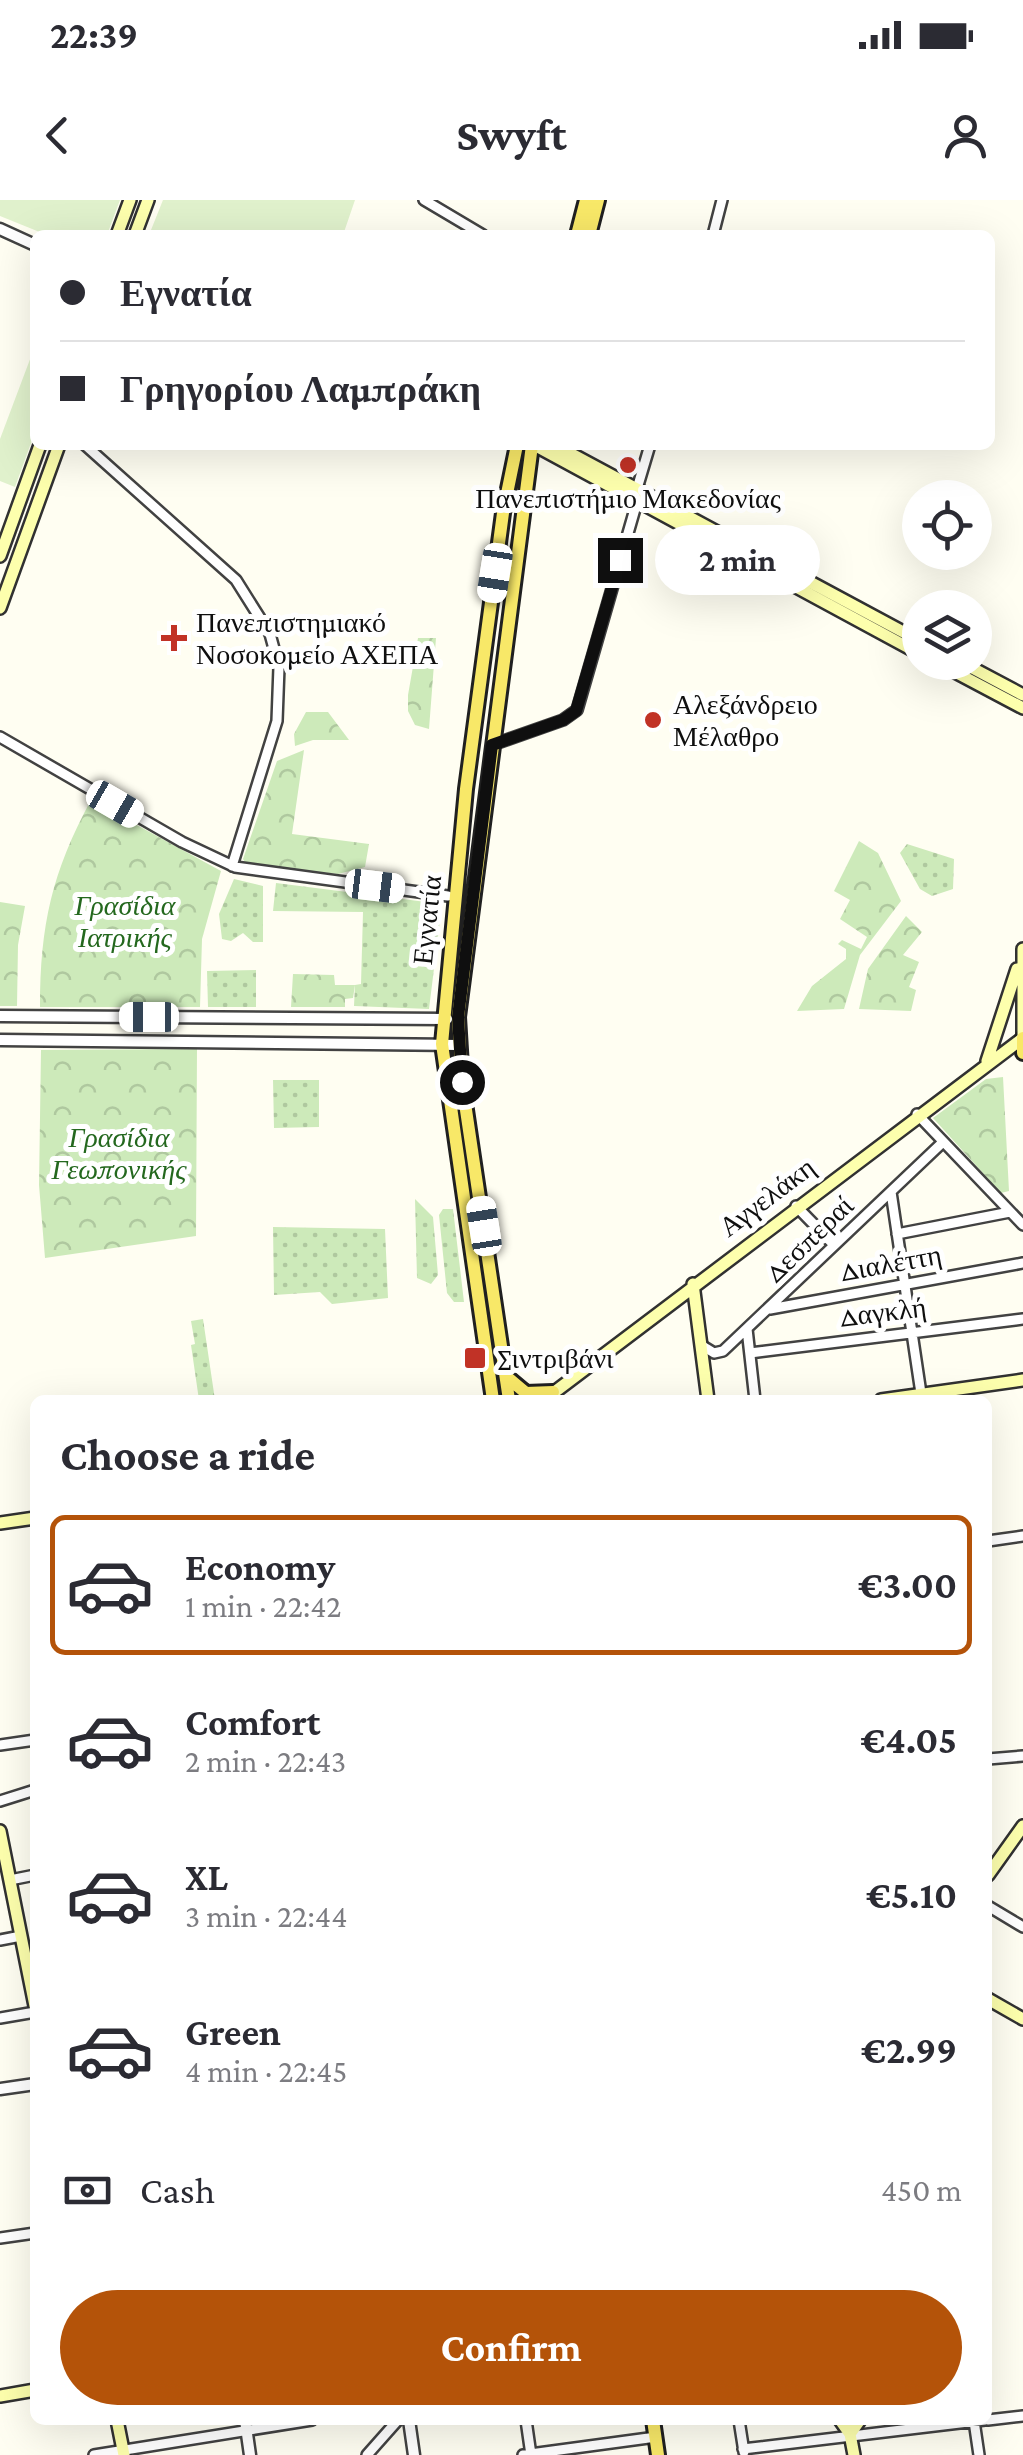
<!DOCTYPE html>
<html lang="en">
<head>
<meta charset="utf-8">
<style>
  body { margin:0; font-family:"Crimson Pro",serif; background:#f7f7f7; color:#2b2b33; height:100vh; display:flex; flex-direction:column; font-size:38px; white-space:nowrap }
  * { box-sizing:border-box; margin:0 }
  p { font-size:32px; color:#7c7c81 }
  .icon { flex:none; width:55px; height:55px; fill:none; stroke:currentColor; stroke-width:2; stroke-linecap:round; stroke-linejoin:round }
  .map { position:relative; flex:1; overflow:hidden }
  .side { position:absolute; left:30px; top:1195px; width:962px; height:1030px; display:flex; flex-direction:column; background:#fff; border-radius:15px; box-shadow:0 10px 40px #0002 }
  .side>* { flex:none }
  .banner { position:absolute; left:30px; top:30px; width:965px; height:220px; border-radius:15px; box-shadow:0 10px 40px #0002; display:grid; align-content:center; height:220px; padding:0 30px; background:#fff }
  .fabs { position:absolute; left:902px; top:280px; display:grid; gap:20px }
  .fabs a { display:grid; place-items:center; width:90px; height:90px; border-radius:50%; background:#fff; box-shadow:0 10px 40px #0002; font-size:50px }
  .end { position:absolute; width:45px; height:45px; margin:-22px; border:12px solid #0f0f0f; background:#fff; box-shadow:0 0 0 5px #fff }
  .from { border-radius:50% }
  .bubble { position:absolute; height:70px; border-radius:35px; background:#fff; box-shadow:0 10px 40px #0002; font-size:32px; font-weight:700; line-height:70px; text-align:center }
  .car { position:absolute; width:30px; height:60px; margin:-30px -15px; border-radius:12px; box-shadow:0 0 8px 2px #0007; background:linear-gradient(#fff 24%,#345 0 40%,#fff 0 76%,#345 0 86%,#fff 0) }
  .banner b { display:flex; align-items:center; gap:35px; height:95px; font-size:38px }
  .banner b+b { border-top:2px solid #e1e1e2 }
  .banner i { width:25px; height:25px; background:#2b2b33 }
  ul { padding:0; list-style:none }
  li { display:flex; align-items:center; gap:30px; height:140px; margin:0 20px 15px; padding:0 10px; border:5px solid transparent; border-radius:15px }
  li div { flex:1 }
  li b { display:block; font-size:38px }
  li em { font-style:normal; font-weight:700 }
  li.current { border-color:#b45309 }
  li>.icon { width:90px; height:90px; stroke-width:1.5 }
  h2 { padding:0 30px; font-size:45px; line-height:120px }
  .pay { display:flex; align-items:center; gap:25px; height:110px; padding:0 30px; font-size:38px }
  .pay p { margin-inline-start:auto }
  .primary-button { display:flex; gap:20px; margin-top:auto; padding:20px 30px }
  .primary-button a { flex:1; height:115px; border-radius:60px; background:#b45309; color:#fff; font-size:40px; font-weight:700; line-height:115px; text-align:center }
  .status { display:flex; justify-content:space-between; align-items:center; height:70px; padding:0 50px; background:#fff; direction:ltr }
  .status svg { height:28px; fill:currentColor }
  header { display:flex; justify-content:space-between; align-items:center; height:130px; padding:0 30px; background:#fff; font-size:45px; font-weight:700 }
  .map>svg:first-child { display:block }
  .grass { fill:url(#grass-dots) }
  .park { fill:url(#park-crowns) }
  .pitch { fill:#e0f1cc }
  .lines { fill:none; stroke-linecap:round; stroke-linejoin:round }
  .minor-casing { stroke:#424242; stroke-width:14 }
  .tertiary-casing { stroke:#424242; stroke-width:15 }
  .secondary-casing { stroke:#313131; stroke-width:16 }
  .primary-casing { stroke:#202020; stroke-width:18 }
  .minor { stroke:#fff; stroke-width:9 }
  .tertiary { stroke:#fff; stroke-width:10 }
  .secondary { stroke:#fdffad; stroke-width:11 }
  .primary { stroke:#f8e868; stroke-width:12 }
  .route { stroke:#0f0f0f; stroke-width:12 }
  .poi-dot { fill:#c13226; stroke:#fff; stroke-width:4 }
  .labels { text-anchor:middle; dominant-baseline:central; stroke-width:10; stroke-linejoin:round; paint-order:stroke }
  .poi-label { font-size:28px; fill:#0f0f0f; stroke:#fff; text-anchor:start }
  .park-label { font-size:28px; font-style:italic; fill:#24681e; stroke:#fff }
  .street-label { font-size:28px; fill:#0f0f0f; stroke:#fff }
</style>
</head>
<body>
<div class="status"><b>22:39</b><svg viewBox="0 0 49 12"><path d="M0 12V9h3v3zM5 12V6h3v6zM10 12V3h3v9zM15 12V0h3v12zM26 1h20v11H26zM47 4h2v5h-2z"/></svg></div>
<header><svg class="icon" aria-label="back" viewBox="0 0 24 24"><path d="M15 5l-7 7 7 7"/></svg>Swyft<svg class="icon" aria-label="person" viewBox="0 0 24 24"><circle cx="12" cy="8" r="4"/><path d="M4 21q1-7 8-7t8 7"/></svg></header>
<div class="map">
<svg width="1023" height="2255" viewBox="0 0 1023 2255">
  <defs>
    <pattern id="grass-dots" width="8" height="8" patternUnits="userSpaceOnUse" patternTransform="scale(2.5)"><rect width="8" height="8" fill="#cdeaba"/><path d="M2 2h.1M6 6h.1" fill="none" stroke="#afc89f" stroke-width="1.8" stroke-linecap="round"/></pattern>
    <pattern id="park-crowns" width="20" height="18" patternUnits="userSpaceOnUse" patternTransform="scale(2.5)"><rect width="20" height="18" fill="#cdeaba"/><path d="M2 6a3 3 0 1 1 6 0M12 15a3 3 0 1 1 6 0" fill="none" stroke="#afc89f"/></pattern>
  </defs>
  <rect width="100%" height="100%" fill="#fffef2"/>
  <path class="grass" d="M907 644 954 659 953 689 932 696 920 689 900 653Z
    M234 679 263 686V742H253L243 733 231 741 222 739 219 714Z
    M276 683 442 704 429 809 354 806 355 785 361 784 363 712 273 711Z
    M256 770V807H208L207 771Z
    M273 880H319V927L274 928Z
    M415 999 433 1017 438 1075 431 1084 417 1078Z
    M443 1009H453L464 1102H454L447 1093 439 1015Z
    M273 1027 385 1029 388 1098 332 1104 320 1092 274 1095Z
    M203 1119 215 1200H199L191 1145 195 1144 191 1121Z"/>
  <path class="park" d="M418 438H436L429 529 415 525 408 511V495Z
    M306 512H328L349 540H313L295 546 294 534Z
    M304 550 292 634 369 644 365 667 338 674 246 664 243 659 277 561Z
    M91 600 221 671 202 739 200 807H40C40 725 52 672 91 600Z
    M859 641 878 653 901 701 860 755 844 809 797 811 812 786 846 759V749L838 744 842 740 861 749 867 737 840 719 850 700 834 691Z
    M0 702 25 706 18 745 17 806H0Z
    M906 716 922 732 903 755 919 762 909 787 916 790 911 811 859 809 868 769Z
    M293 774 334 775 335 785H355L353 798 345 799V807H291Z
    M197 849 196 1036 45 1058 39 985 41 850Z
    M1003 877 1009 991 1001 993 933 918 986 879Z"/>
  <path class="pitch" d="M0 0H120L107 35H47L0 16Z
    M163 0H355L343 35H149Z
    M35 146V232L15 287 0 281V239Z"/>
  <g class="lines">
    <g class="minor-casing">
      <path id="minor" d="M424 0 483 35
        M713 35 722 0
        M85 245 236 380 270 434 279 467 277 521 232 666
        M636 292 650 245
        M0 537 182 642 235 667 448 696
        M492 545 563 520 577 510 637 302
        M917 914 1023 1025
        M891 992 922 1200
        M796 1006 834 1045
        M897 1034 1010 1012
        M770 1109 1023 1063
        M747 1129 755 1200
        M701 1145 714 1153 723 1151 943 942
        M750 1153 1023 1119
        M988 1341 1023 1336
        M0 1545 35 1540
        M988 1559 1023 1556
        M0 1601 35 1590
        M10 1680 35 1675
        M988 1706 1023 1727
        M0 1740 21 1736
        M0 1818 35 1812
        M0 2038 35 2033
        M526 2220 531 2255
        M739 2220 744 2252
        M988 2220 1023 2216
        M974 2221 979 2255
        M743 2249 985 2220
        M94 2255 312 2220
        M367 2255 398 2220
        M523 2255 656 2237"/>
    </g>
    <g class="tertiary-casing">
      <path id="tertiary" d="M0 29 35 45
        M0 816 447 819
        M0 840 459 845
        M0 1889 35 1884
        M245 2220 250 2255
        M409 2220 414 2255"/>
    </g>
    <g class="secondary-casing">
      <path id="secondary" d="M117 35 130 0
        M135 35 148 0
        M534 245 920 454
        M555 245 920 441
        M0 356 40 245
        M0 408 59 245
        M936 462 1023 508
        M961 462 1023 495
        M987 861 1017 769
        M693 1084 708 1200
        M544 1200 1023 838V749
        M881 1200 1023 1180
        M0 1323 35 1318
        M0 1631 35 1806
        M988 1675 1023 1626
        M988 1799 1023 1819
        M0 2196 35 2190
        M117 2220 124 2255
        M840 2220 850 2234 854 2255
        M850 2234 860 2220"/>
    </g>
    <g class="primary-casing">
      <path id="primary" d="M577 35 586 0
        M589 35 598 0
        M1023 838V853
        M507 1177 526 1193 553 1192
        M493 1200 442 844 466 589 503 313 517 245
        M509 1200 462 883 458 817 532 245
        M653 2220 658 2255"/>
    </g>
    <use href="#minor" class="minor"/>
    <use href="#tertiary" class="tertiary"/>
    <use href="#secondary" class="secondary"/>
    <use href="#primary" class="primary"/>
  </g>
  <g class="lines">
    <path class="route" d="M462 882 458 817 492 545 563 520 576 511 620 360"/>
  </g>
  <g class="poi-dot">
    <circle cx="628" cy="265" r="10"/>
    <path d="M169 423h10v10h10v10h-10v10h-10v-10h-10v-10h10z"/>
    <circle cx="653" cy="520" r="10"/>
    <rect x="463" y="1146" width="24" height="24" rx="5"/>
  </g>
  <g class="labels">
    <g class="poi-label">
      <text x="628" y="298" text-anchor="middle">Πανεπιστήμιο Μακεδονίας</text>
      <text x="196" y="422">Πανεπιστημιακό<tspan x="196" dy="32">Νοσοκομείο ΑΧΕΠΑ</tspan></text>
      <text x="673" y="504">Αλεξάνδρειο<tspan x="673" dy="32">Μέλαθρο</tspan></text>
      <text x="498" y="1158">Σιντριβάνι</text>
    </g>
    <g class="park-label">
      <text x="125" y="705">Γρασίδια<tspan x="125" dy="32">Ιατρικής</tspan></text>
      <text x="119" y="937">Γρασίδια<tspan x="119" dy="32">Γεωπονικής</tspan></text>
    </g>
    <g class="street-label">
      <text transform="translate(427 720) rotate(-84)">Εγνατία</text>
      <text transform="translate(767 997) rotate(-37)">Αγγελάκη</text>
      <text transform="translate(809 1039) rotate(-44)">Δεσπεραί</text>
      <text transform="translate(891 1063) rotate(-10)">Διαλέττη</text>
      <text transform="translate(883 1112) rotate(-7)">Δαγκλή</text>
    </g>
  </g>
</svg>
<div class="fabs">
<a><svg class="icon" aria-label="locate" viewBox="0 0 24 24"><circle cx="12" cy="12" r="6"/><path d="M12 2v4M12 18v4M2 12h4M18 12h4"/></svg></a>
<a><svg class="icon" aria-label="layers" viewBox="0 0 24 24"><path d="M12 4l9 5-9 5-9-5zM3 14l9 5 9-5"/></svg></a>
</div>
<i class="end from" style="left:462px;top:882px"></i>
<i class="end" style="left:620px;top:360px"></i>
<div class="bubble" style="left:655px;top:325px;width:165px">2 min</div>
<i class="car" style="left:495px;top:373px;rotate:189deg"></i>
<i class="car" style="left:115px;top:604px;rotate:120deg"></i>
<i class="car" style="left:375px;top:686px;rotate:97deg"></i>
<i class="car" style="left:149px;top:817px;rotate:270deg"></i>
<i class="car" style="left:484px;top:1026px;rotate:351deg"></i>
<div class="banner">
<b><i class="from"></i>Εγνατία</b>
<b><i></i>Γρηγορίου Λαμπράκη</b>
</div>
<section class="side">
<h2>Choose a ride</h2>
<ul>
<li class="current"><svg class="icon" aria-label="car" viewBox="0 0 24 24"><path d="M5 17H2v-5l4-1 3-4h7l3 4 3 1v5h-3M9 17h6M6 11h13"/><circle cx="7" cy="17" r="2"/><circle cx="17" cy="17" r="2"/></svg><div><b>Economy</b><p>1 min · 22:42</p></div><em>€3.00</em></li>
<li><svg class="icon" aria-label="car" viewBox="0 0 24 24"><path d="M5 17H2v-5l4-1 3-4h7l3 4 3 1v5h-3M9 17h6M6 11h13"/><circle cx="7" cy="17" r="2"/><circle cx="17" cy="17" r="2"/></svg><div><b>Comfort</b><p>2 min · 22:43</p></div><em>€4.05</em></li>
<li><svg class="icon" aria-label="car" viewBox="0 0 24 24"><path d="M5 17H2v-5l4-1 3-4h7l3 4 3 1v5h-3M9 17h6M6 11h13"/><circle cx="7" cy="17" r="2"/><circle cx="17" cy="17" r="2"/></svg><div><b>XL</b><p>3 min · 22:44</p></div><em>€5.10</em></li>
<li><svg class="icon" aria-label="car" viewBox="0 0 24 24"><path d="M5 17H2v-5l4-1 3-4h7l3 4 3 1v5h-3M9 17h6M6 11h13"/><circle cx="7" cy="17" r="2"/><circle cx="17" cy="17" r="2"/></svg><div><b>Green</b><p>4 min · 22:45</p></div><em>€2.99</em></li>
</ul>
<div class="pay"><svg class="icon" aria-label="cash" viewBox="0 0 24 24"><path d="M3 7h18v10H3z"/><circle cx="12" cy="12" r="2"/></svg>Cash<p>450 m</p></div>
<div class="primary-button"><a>Confirm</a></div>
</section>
</div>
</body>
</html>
